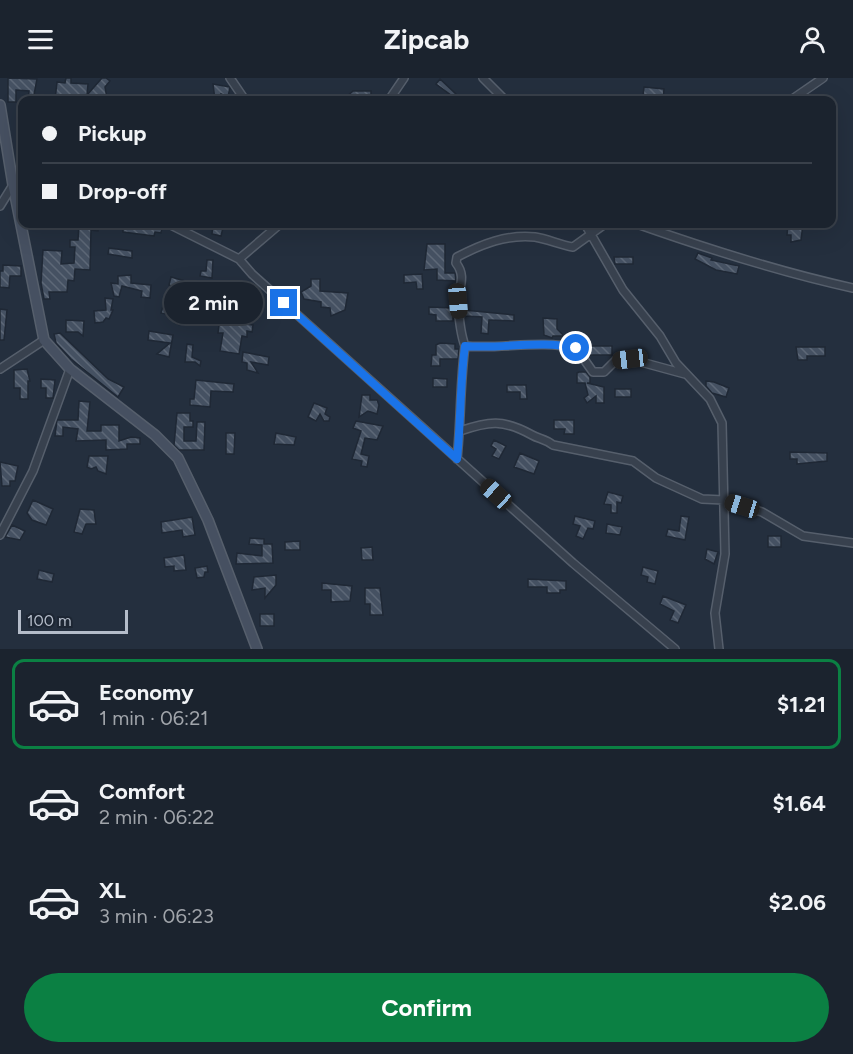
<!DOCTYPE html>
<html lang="en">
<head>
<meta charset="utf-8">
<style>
  body { margin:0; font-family:Figtree,sans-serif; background:#282f3a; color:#f1f3f6; height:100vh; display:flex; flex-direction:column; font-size:22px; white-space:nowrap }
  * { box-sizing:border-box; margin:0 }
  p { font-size:20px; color:#a0a4aa }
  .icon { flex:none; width:33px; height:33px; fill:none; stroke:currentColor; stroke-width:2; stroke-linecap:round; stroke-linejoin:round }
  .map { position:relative; height:571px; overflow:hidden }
  .drawer { display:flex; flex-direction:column; background:#1b232e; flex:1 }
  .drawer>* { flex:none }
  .top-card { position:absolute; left:18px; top:18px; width:818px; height:132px; border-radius:12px; box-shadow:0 6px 24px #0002,0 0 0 2px #39404a; display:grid; align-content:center; height:132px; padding:0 24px; background:#1b232e }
  .scale { position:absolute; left:18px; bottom:15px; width:110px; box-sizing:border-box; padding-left:6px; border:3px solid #b4bcc9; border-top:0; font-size:16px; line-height:21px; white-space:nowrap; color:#b4bcc9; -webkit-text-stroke:4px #1d2633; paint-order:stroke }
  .end { position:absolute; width:27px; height:27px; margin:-14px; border:8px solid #1a73e8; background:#fff; box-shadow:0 0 0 3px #fff }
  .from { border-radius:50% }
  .bubble { position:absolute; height:42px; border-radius:21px; background:#1b232e; box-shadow:0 6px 24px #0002,0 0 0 2px #39404a; font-size:20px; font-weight:700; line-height:42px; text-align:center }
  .car { position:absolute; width:18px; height:36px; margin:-18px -9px; border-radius:8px; box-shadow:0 0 4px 2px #0007; background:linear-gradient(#222 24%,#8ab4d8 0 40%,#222 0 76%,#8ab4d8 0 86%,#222 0) }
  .top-card b { display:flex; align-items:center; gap:21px; height:57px; font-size:22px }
  .top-card b+b { border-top:2px solid #39404a }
  .top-card i { width:15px; height:15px; background:#f1f3f6 }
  ul { padding:10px 0 0; list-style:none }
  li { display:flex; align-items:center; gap:18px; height:90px; margin:0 12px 9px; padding:0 12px; border:3px solid transparent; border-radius:12px }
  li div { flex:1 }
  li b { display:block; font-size:22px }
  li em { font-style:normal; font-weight:700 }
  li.active { border-color:#0b8043 }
  li>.icon { width:54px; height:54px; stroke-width:1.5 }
  .action { display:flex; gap:12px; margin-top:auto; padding:12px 24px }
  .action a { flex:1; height:69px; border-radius:36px; background:#0b8043; color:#fff; font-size:24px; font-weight:700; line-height:69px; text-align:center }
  header { display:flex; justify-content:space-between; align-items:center; height:78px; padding:0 24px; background:#1b232e; font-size:27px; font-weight:700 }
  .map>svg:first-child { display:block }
  .building { fill:url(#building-back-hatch); stroke:#1f2835; stroke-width:1.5 }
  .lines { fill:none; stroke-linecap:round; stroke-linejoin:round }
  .street-casing { stroke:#565f6c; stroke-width:10 }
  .secondary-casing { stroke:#565f6c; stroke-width:12 }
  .street { stroke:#38414e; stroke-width:7 }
  .secondary { stroke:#465061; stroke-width:9 }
  .route { stroke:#1a73e8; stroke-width:8 }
</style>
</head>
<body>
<header><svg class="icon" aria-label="menu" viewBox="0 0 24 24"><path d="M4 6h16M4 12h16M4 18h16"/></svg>Zipcab<svg class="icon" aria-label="person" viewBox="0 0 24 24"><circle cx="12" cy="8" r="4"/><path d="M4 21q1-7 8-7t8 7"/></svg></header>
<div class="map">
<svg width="853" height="571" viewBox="0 0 853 571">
  <defs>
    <pattern id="building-back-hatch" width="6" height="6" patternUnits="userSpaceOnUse" patternTransform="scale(1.5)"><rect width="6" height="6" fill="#455162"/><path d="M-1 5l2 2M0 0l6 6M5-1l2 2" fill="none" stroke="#5d6877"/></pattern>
  </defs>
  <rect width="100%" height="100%" fill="#242f3e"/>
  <path class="building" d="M8 0 37 1 33 22H28L29 13 16 12V24H8Z
    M66 0H71V5L88 6 87 17 102 0H106L110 3 105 9 107 20 105 22H55L57 4 65 5Z
    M440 1 458 18 455 20 436 6Z
    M213 6 230 9 228 19 221 16V22H215Z
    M644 9 664 11 663 22 643 18Z
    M353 13H371V21L343 22Z
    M79 146 99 147 98 153 91 152 90 192 75 191 74 203 68 202 67 214H49L50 221H44L41 205 43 172 62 173 61 186 74 185 75 169H70V162H78Z
    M123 146H150V148L162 149 161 155 155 154 154 158 123 154Z
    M213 146H224L221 158 212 156Z
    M788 146H803L801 162 791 164V157H787Z
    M427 166H445V195H455L456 203 437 202V191L424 192Z
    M109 170 132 173V180L108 176Z
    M698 175 712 180 711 182 739 188 737 196 716 192 695 181Z
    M614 179H633V186H615Z
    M207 182H213L212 200 200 198 201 193H206Z
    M3 187 21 188V198H10L9 210 0 209V193H3Z
    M422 196 423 211H417L416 204 404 205V197Z
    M131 197V205L151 207 150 220 141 219 142 213 122 208 119 219 114 218 111 205 118 206V198Z
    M171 199 185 203 183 211 169 207Z
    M311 201H320V213L348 215 345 232 331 238 330 230 321 229V224L304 221 301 214 311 208Z
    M105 220 113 221 111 232H113L109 241 106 240 103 244 95 245 94 233 106 232Z
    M163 228 186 231 180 247 175 245 176 238 161 235Z
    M429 229 453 230V243H436V237L429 236Z
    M0 231 7 232 4 262H0Z
    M221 231 240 233 238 245 253 247 252 254 247 253V259L242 258 239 276 220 273 223 255H218Z
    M464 232 514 237V243L489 242 488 256 481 255 482 239 465 238Z
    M543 240 557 241V251L564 258H553L552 260 544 257Z
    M66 242 84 243 83 258 78 254H66Z
    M149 253 173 257 169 279 157 276 170 265 148 262Z
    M60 255 108 301 124 309 118 319 71 281 56 265 54 256Z
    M440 265 455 266V271H459L458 281H440V288H431L432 277H436V267Z
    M187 266 193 267 192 279 201 283 200 288 195 284H185Z
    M592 268H612V277H588L586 275Z
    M796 269H825V278H807V282H798Z
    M243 274 269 279 268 287 251 284 258 295 247 292V285L242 284Z
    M27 291 30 303H28V321H20V310H14V292Z
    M579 294H586L590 299V305H587L604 309V325H596V318L587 325 584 320 588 317 585 305H577V295Z
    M433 300 447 301V309H433Z
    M41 301 55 302 53 320H46V310H41Z
    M196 302 234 306 233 314 211 313 210 329 190 327V321H194Z
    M706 303 714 304 729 310 726 319 712 315 706 308Z
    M507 307H526L527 321H520V314H507Z
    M615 311H631V319H615Z
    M362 317H370V322H377L379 327 377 336 368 333 359 339Z
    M79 323 90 324 87 353H101V347H119V363L131 359 140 360V366H127V371L106 372V362L76 363 78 351 63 349V358H55L57 342H78Z
    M314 325 327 330 325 336 330 339 329 343H324L320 336 316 343 308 339Z
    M177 335H190V343H193V349H184V363H196L197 344H205L204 372H179L174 367Z
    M554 342H574V356H564L565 351H554Z
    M356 343 383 348 377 362 365 360 361 376 369 378 367 389 361 388 362 383 352 381 361 353 353 350Z
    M226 355H235L234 376H226Z
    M276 355 296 359 294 367 274 366Z
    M494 362 506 368 499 381 492 378 496 371 491 368Z
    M790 374 827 375V383L797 386V381H790Z
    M520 375 539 383 534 396 514 389Z
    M89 378H108L106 396 98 393 96 389 91 391 87 389Z
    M0 384 18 388 15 403H10V408H2Z
    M608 414 623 418 621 425 617 424V435H611V427L604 426Z
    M33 422 53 431 46 447 32 442 27 435Z
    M80 431 94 432 95 440 96 446H86L82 456 74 454Z
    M575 438 595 443 593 451 588 450 583 461 576 458 580 448 573 446Z
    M681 438 689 439 685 462 666 458 668 451 679 453Z
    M192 439 195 457 183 459 182 452 162 455 161 444Z
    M607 446 622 449 620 457 606 455Z
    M12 447 25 453 20 462 5 459Z
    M768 458H781V469H768Z
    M250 460 264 461V466H272L273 485 236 486 237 475 262 478V467L249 466Z
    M300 463V472H285V464Z
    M372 469 373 482H362L361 470Z
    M707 471 718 474 714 486 705 481Z
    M184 477 186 492 174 493V488L165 489 164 480Z
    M207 488 208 494H205L204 499 197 500 195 490Z
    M643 489 658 493 655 506 647 504 648 499 641 497Z
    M39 492 54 496 52 504 37 501Z
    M276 497V507L265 520V510L252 512 254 499Z
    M528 501 566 503V512H560V515H547V509H528Z
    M322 505 352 508 350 523 331 524V512H322Z
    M365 510H380L383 537H370V526H365Z
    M663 518 686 527 678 545 670 542 674 533 660 526Z
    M260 536H274V548H260Z"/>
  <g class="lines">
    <g class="street-casing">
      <path id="street" d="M230 0 245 22
        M483 0 505 22
        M389 22 404 0
        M791 22 823 0
        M0 128 13 107 22 109
        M169 146 239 181 252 196 573 485 675 571
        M585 146 623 212 660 258 676 285 710 321 722 345 725 476 715 535 719 571
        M605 146 573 169C560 167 548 161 535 159 507 156 482 166 457 179L456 185C467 199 458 210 458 226 459 240 460 255 465 268 502 271 540 262 576 270L593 294H604L615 283 630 281 685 296
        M637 146C708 171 779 194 853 210
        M239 181 280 146
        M0 291 44 262
        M460 353C489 343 503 341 532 357 539 361 545 361 553 367L633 383 656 400 702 421 724 422 762 434 803 458 853 465
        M457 381C461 343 460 305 465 268
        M0 457 33 393 70 291"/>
    </g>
    <g class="secondary-casing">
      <path id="secondary" d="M0 27 13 107 44 262 70 291 155 357 178 380 208 442 257 571"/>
    </g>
    <use href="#street" class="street"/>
    <use href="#secondary" class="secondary"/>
  </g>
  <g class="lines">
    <path class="route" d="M284 225 457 381C461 343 460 305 465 268 502 271 540 262 576 270"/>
  </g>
</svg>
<div class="scale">100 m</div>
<i class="end from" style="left:576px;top:270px"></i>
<i class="end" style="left:284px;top:225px"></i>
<div class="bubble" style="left:164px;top:204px;width:99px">2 min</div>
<i class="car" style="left:458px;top:223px;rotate:175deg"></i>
<i class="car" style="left:630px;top:281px;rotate:263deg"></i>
<i class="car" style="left:496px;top:416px;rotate:312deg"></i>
<i class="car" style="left:742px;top:428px;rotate:287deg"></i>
<div class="top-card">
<b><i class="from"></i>Pickup</b>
<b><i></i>Drop-off</b>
</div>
</div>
<section class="drawer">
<ul>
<li class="active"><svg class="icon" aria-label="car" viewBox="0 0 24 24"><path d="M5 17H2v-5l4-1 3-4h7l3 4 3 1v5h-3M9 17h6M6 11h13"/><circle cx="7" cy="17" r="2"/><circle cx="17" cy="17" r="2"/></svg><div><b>Economy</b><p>1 min · 06:21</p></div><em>$1.21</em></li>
<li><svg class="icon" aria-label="car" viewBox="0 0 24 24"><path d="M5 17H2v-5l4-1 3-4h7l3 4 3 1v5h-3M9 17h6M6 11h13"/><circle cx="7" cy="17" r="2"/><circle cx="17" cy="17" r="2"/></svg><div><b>Comfort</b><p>2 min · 06:22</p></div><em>$1.64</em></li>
<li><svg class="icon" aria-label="car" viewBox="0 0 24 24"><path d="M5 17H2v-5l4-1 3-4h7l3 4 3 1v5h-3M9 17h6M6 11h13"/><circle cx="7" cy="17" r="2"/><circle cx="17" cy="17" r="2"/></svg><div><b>XL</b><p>3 min · 06:23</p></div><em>$2.06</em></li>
</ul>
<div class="action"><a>Confirm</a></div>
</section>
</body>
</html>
